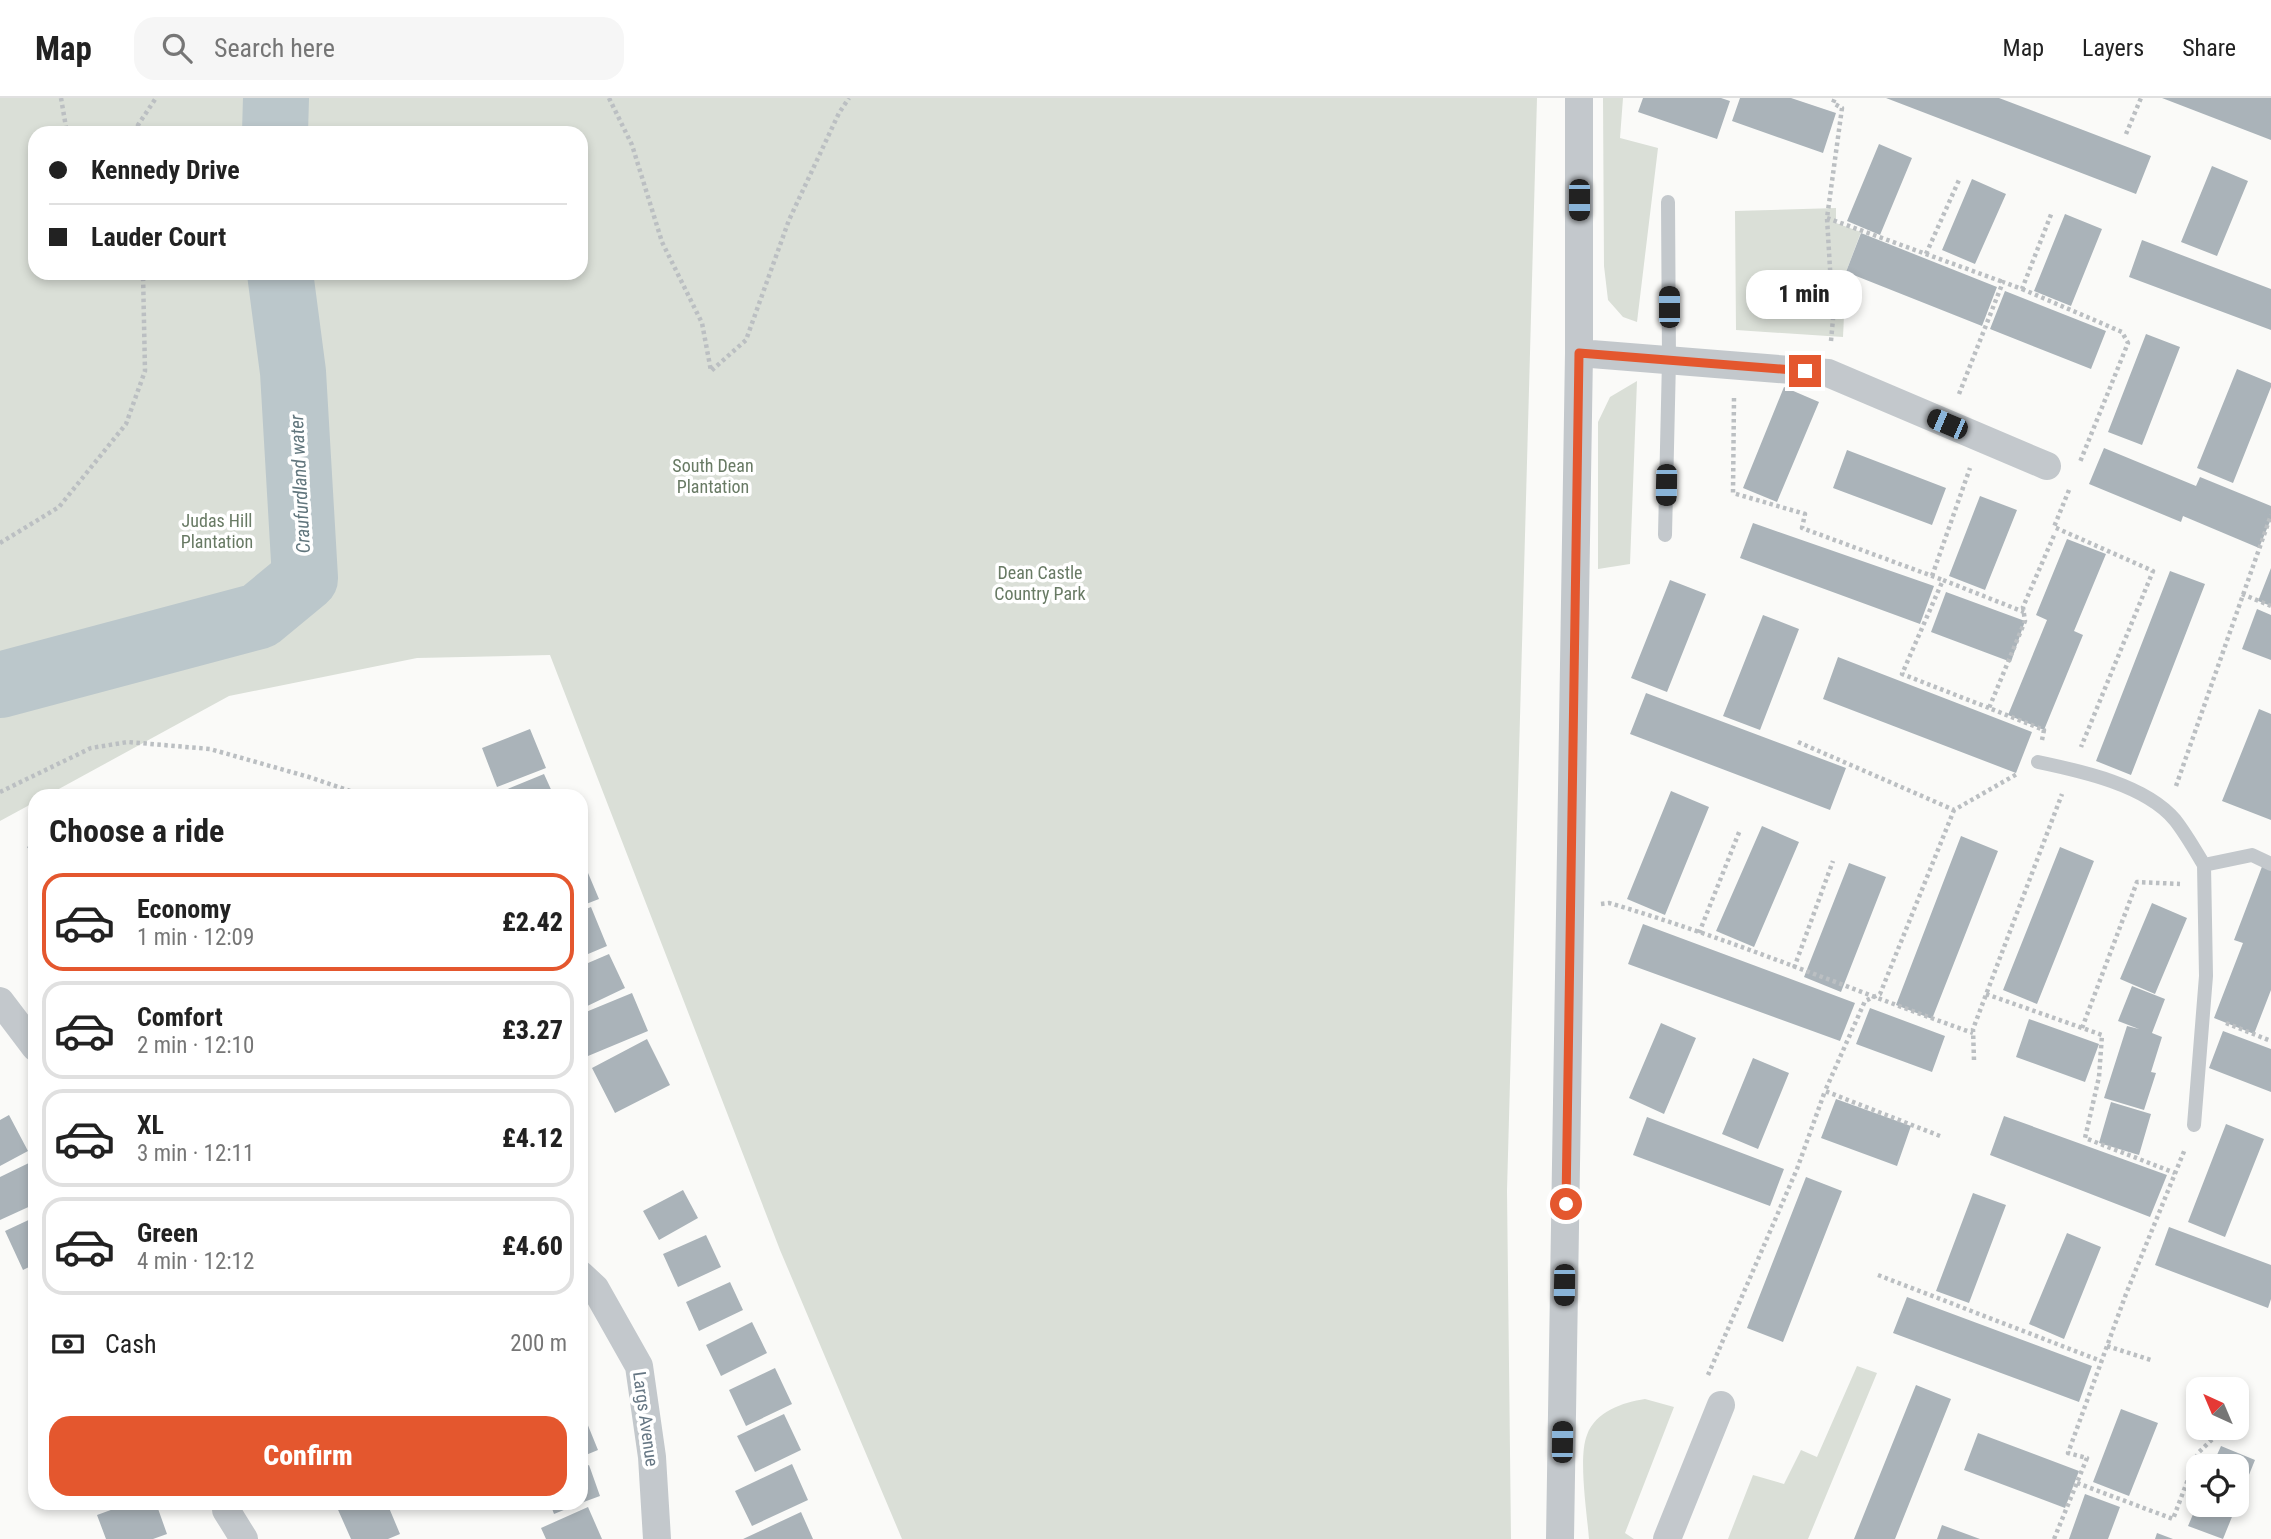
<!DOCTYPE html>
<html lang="en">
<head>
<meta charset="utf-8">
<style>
  body { margin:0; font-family:"Roboto Condensed",sans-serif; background:#f6f6f6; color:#222; height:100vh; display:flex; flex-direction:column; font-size:26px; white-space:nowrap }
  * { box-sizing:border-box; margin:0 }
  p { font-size:23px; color:#767676 }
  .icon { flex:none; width:38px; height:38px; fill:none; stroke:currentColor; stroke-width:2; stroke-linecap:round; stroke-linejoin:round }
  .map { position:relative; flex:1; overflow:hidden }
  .panel { position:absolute; left:28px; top:691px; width:560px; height:721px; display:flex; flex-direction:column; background:#fff; border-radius:21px; box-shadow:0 4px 10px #0003 }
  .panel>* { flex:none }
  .guide { position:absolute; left:28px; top:28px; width:560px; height:154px; border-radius:21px; box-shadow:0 4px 10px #0003; display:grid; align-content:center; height:154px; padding:0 21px; background:#fff }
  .needle { width:46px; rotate:316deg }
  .fabs { position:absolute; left:2186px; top:1279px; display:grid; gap:14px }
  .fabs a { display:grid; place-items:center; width:63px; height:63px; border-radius:14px; background:#fff; box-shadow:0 4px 10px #0003; font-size:35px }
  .end { position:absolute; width:32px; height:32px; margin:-16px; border:9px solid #e4572e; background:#fff; box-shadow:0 0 0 4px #fff }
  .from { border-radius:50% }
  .bubble { position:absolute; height:49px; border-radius:21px; background:#fff; box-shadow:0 4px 10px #0003; font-size:23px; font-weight:800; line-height:49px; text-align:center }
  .car { position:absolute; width:21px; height:42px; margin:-21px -10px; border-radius:9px; box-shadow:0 0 5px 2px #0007; background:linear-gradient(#222 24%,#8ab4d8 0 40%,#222 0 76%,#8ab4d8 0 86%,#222 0) }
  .guide b { display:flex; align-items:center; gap:24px; height:66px; font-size:26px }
  .guide b+b { border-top:2px solid #e0e0e0 }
  .guide i { width:18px; height:18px; background:#222 }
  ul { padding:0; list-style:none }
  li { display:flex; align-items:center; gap:21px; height:98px; margin:0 14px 10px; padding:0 7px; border:4px solid #e0e0e0; border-radius:21px }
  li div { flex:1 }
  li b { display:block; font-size:26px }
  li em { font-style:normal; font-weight:800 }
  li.active { border-color:#e4572e }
  li>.icon { width:63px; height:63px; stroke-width:1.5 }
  h2 { padding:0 21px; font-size:32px; line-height:84px }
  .pay { display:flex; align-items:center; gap:18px; height:77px; padding:0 21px; font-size:26px }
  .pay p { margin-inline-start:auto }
  .action { display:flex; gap:14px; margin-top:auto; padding:14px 21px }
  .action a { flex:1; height:80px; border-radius:21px; background:#e4572e; color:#fff; font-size:28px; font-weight:800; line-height:80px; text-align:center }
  header { display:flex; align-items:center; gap:42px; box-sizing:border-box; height:98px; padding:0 35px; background:#fff; border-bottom:2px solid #e0e0e0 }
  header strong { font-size:33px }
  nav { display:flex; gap:38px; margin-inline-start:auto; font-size:24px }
  .search { width:490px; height:63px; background:#f6f6f6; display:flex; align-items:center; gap:18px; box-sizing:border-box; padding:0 24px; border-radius:21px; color:#767676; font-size:26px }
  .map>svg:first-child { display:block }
  .green { fill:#dadfd7; fill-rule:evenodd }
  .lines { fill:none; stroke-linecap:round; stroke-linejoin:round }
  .river { stroke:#bbc7cb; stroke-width:66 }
  .building { fill:#aab3b9 }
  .path { stroke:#bbbfc2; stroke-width:4.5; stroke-dasharray:3.5 3.5; stroke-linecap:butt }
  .lane { stroke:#c3c8cc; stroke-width:14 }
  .street { stroke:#c3c8cc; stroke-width:28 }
  .route { stroke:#e4572e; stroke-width:9 }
  .labels { text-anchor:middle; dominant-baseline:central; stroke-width:7; stroke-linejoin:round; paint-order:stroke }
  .park-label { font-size:18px; fill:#687a64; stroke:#fff }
  .street-label { font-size:18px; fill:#657683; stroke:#fff }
  .water-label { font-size:19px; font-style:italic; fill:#60757c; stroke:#fff }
</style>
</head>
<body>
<header>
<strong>Map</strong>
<div class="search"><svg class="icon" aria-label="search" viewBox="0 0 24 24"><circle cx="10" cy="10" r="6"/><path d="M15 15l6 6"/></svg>Search here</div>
<nav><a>Map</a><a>Layers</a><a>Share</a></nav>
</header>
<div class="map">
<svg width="2271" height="1441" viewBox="0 0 2271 1441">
  <rect width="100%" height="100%" fill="#fafaf8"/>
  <path class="green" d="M0 0H1537L1507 1093 1511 1441H902L780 1152 550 557 417 560 229 598 46 698H35V704L0 723ZM35 35H581V175H35Z
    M1603 0H1623L1620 40 1658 50 1637 224 1623 219 1608 202 1604 168Z
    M1836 110V125L1861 134 1846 174 1843 239 1736 232 1735 113Z
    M1637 283 1630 466 1598 471V324L1610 299Z
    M1857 1268 1877 1275 1808 1441H1728L1753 1377 1784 1386 1801 1352 1817 1359Z
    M1645 1301 1674 1309 1625 1435 1634 1441H1589C1587 1415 1578 1359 1587 1337 1595 1314 1623 1304 1645 1301Z"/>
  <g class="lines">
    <path class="river" d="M275 35 276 0
      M0 587 259 518 305 480 293 274 280 175"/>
  </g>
  <path class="building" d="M1643 0H1721L1730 3 1717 41 1638 14Z
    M1740 0H1791L1836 15 1823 55 1732 23Z
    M1886 0H1999L2151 58 2136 96Z
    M2162 0H2271V42Z
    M1879 46 1912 60 1880 137 1847 123Z
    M2212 68 2248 83 2217 158 2181 144Z
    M1972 81 2006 96 1975 166 1942 152Z
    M2065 116 2102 131 2071 208 2034 193Z
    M1861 135 1997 189 1982 228 1846 174Z
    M2142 142 2271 191V232L2129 179Z
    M2005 193 2106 233 2091 271 1990 231Z
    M2146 236 2180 249 2142 347 2108 334Z
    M2237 271 2271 285V289L2233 385 2197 370Z
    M1784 289 1819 304 1777 404 1743 390Z
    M2104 350 2196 388 2200 379 2271 408V421L2259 450 2183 418 2181 424 2089 386Z
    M1847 352 1946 390 1932 427 1833 390Z
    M1980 398 2017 412 1985 492 1949 478Z
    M1753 425 1934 488 1920 526 1740 460Z
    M2067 441 2106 456 2074 533 2083 537 2044 632 2008 617 2047 522 2036 517Z
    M2271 470V508L2258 503Z
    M2170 473 2205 486 2131 677 2096 663Z
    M1670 482 1706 496 1667 594 1631 580Z
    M1946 494 2025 523 2011 564 1931 534Z
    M2257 511 2271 517V562L2242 551Z
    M1763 517 1799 531 1760 632 1723 618Z
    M1838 559 2032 634 2016 675 1823 601Z
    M1646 595 1846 670 1830 712 1630 636Z
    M2259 611 2271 616V722L2222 703Z
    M530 631 546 670 497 689 482 650Z
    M544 676 554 698H499L498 695Z
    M1671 693 1709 709 1665 817 1627 801Z
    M1762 728 1799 744 1754 849 1716 833Z
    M1961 738 1998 753 1932 921 1896 907Z
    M35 744V760L27 749Z
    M2060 749 2094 763 2037 906 2003 892Z
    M583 763 599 801 581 808V764Z
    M1849 765 1886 779 1841 894 1804 879Z
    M2263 766 2271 769V892L2254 936 2214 920 2243 845 2234 842Z
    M2152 805 2187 820 2155 896 2120 881Z
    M591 809 607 848 581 859V813Z
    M1643 826 1855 905 1840 943 1628 866Z
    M609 856 625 890 581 911V868Z
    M2132 888 2165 901 2152 935 2162 939 2151 974 2156 975 2144 1012 2104 1000 2127 928 2139 931 2118 923Z
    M632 895 648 933 588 958 581 942V916Z
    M1870 910 1945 938 1932 974 1856 946Z
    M2029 921 2099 946 2085 984 2016 959Z
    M1661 925 1696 940 1664 1016 1629 1000Z
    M2223 933 2271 951V994L2209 970Z
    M647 941 670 987 615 1015 592 970Z
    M1753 960 1789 975 1758 1051 1722 1036Z
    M1836 1001 1911 1028 1897 1068 1821 1040Z
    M2111 1004 2151 1016 2139 1057 2099 1045Z
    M9 1017 28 1053 0 1068V1022Z
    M2004 1018 2167 1077 2150 1119 1990 1057Z
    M1647 1019 1784 1071 1770 1108 1633 1057Z
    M2226 1026 2264 1041 2225 1139 2188 1124Z
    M33 1063 35 1068V1106L0 1122V1079Z
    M1806 1079 1842 1093 1783 1244 1747 1230Z
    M683 1092 698 1120 659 1142 643 1113Z
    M1973 1095 2006 1107 1969 1205 1936 1193Z
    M35 1119V1166L23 1172 5 1133Z
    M2169 1129 2271 1167V1201L2268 1210 2155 1167Z
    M2067 1135 2101 1149 2064 1241 2029 1226Z
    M706 1137 721 1169 678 1189 663 1156Z
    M35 1175V1194L28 1178Z
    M730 1184 743 1212 699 1233 686 1204Z
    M1907 1199 2092 1268 2079 1304 1893 1235Z
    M752 1224 767 1255 721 1278 706 1247Z
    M775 1270 792 1306 746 1328 729 1292Z
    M1916 1287 1951 1301 1895 1441H1854Z
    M2121 1311 2158 1325 2129 1398 2093 1384Z
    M784 1316 801 1352 755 1374 737 1338Z
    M587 1325 598 1352 581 1359V1328Z
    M1978 1335 2079 1373 2065 1410 1964 1372Z
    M2221 1348 2255 1362 2223 1441 2188 1428 2197 1407H2236V1368H2212Z
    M792 1366 808 1402 752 1428 735 1393Z
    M589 1367 600 1398 581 1405V1370Z
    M2085 1396 2120 1409 2108 1441H2069Z
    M130 1405H156L167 1436 153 1441H106L97 1417Z
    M335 1405H387L400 1436 388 1441H351Z
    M550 1405H581L554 1416Z
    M588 1409 602 1441H546L541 1430Z
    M801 1414 813 1441H743Z
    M1942 1427 1980 1441H1937Z
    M2157 1435 2173 1441H2155Z"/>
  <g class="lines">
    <path class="path" d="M61 0 67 35
      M609 0 632 47 662 144 702 225 711 273 746 242 789 122 839 15 849 0
      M138 35V27L156 0
      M2126 36 2141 0
      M1827 120 2003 184
      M1926 156 1959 82
      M2022 191 2122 234 2128 245 2080 364
      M1831 243 1833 221 1827 120 1842 10 1833 5 1835 0
      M1959 296 2003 184 2022 191 2052 114
      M1734 300 1733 395 1805 416 1802 430 1943 482
      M2069 392 2054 429 2153 473 2081 649
      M0 445 59 409 126 326 145 273 143 175
      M1932 478 1970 370
      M2242 496 2271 508
      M1989 610 1902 576 1943 482 2024 514
      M2042 642 2044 632 1989 610 2025 523 2023 509 2055 435
      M1798 644 1954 712 2017 676
      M2176 688 2271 417
      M0 694 91 650 128 644 210 651 309 679 365 698
      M1601 806 1609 805C1732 841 1851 892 1973 935
      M1699 835 1740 732
      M1794 870 1833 763
      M1986 896 2102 937 2099 979 2085 1040 2175 1075
      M2226 925 2271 943
      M2082 930 2137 784 2180 786
      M1974 962 1973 931 2062 696
      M1940 1038 1825 993 1865 903 1880 896 1954 712
      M1878 1177 2101 1263
      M2107 1248 2151 1262
      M1708 1277 1797 1071 1825 993
      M2235 1292V1291
      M2077 1385 2173 1421 2198 1355 2224 1330
      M2054 1441 2087 1360 2068 1355 2126 1196 2185 1051"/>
    <path class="lane" d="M1665 437 1669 262 1668 104
      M2038 664C2081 673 2146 687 2175 722 2186 736 2195 752 2204 767
      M2194 1027 2206 878 2204 767 2252 757 2271 766"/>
    <path class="street" d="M1579 255 1828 275 2047 368
      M0 903 35 949
      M581 1177 595 1190 639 1268 652 1359 657 1441
      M226 1405V1412L244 1441
      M1560 1441 1579 255V0
      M1667 1441 1721 1307"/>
  </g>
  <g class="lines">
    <path class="route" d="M1566 1106 1579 255 1805 273"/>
  </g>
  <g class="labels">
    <g class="park-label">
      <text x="713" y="367">South Dean<tspan x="713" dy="21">Plantation</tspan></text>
      <text x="217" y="422">Judas Hill<tspan x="217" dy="21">Plantation</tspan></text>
      <text x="1040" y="474">Dean Castle<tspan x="1040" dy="21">Country Park</tspan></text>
    </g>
    <g class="street-label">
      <text transform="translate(646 1321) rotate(82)">Largs Avenue</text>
    </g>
    <g class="water-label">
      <text transform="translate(300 386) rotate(-93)">Craufurdland water</text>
    </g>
  </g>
</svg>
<div class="fabs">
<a><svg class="needle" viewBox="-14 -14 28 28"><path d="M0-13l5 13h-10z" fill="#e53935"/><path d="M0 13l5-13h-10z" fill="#767676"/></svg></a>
<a><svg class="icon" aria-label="locate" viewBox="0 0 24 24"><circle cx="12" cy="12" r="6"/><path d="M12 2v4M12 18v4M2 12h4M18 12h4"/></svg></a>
</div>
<i class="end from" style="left:1566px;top:1106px"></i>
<i class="end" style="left:1805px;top:273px"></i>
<div class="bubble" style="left:1746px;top:172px;width:116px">1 min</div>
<i class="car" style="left:1579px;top:102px;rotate:180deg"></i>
<i class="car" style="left:1669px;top:209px;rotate:0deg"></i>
<i class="car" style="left:1947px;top:326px;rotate:293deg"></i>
<i class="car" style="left:1666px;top:387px;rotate:181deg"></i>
<i class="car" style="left:1564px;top:1187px;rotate:181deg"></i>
<i class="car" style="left:1562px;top:1344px;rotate:1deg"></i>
<div class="guide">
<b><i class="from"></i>Kennedy Drive</b>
<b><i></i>Lauder Court</b>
</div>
<section class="panel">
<h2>Choose a ride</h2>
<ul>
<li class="active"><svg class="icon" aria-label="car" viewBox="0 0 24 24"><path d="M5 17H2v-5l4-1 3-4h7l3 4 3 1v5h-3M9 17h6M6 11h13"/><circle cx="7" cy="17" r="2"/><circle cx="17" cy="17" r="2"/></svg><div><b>Economy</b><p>1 min · 12:09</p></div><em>£2.42</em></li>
<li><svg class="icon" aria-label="car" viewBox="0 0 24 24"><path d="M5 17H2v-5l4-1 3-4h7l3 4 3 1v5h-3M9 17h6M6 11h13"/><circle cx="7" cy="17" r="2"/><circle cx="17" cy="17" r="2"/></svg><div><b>Comfort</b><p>2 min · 12:10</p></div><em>£3.27</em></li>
<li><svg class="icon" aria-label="car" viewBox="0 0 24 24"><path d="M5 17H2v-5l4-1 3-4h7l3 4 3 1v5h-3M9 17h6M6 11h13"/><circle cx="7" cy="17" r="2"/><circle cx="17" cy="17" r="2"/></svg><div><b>XL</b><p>3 min · 12:11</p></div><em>£4.12</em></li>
<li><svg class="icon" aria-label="car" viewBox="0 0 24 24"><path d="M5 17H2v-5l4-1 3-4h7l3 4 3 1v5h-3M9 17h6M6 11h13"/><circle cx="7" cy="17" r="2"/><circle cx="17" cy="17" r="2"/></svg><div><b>Green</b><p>4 min · 12:12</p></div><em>£4.60</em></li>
</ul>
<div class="pay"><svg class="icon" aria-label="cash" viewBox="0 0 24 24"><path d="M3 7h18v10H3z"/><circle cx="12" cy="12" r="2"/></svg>Cash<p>200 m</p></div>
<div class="action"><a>Confirm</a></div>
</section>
</div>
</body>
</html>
